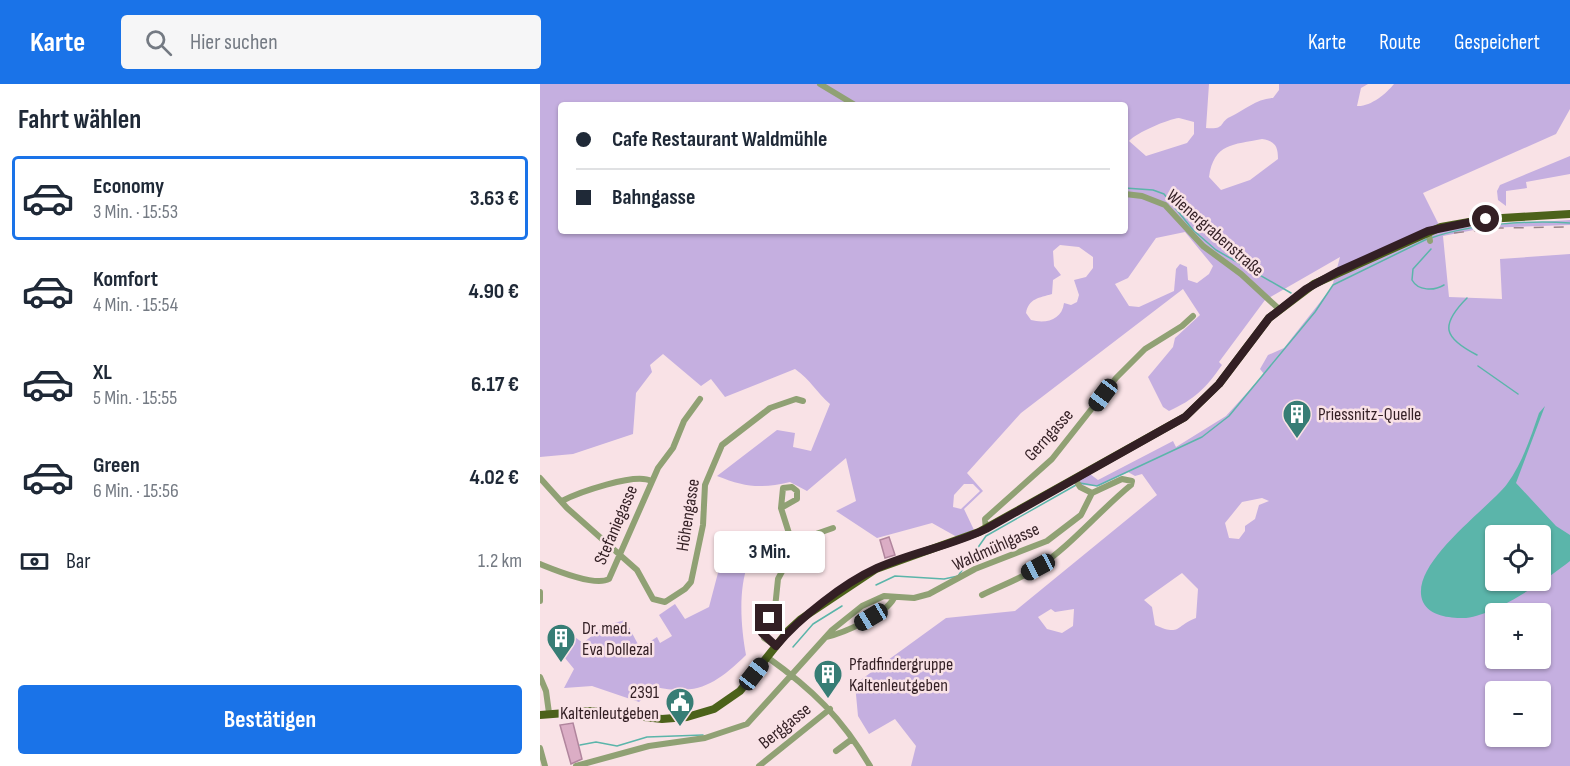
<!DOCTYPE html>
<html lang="de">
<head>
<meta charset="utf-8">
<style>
  body { margin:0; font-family:"Sofia Sans Condensed",sans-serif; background:#f6f6f7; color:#1f2937; height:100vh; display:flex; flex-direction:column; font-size:22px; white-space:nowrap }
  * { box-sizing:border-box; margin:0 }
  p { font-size:20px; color:#747a83 }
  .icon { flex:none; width:33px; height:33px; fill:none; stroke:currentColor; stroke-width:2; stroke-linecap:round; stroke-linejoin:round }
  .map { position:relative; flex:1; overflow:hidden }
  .side { display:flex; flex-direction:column; background:#fff; width:540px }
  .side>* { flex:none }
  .guide { position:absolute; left:18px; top:18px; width:570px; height:132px; border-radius:6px; box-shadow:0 2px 4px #0004; display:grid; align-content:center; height:132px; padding:0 18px; background:#fff }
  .controls { position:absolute; left:945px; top:441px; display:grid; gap:12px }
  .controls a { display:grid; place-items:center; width:66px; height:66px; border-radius:6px; background:#fff; box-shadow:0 2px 4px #0004; font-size:30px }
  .end { position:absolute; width:27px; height:27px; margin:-14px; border:8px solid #331f24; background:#fff; box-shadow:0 0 0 3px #fff }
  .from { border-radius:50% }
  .bubble { position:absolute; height:42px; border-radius:6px; background:#fff; box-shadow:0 2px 4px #0004; font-size:20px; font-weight:700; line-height:42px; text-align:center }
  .car { position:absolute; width:18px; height:36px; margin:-18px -9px; border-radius:8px; box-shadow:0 0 4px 2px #0007; background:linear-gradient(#222 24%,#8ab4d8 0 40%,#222 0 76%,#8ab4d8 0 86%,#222 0) }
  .guide b { display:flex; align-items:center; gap:21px; height:57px; font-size:22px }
  .guide b+b { border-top:2px solid #e0e1e3 }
  .guide i { width:15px; height:15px; background:#1f2937 }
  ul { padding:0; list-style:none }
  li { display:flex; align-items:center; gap:18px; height:84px; margin:0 12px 9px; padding:0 6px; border:3px solid transparent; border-radius:6px }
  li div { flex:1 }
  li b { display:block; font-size:22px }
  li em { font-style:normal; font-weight:700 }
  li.on { border-color:#1a73e8 }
  li>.icon { width:54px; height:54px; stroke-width:1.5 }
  h2 { padding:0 18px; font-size:27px; line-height:72px }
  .pay { display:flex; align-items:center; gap:15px; height:66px; padding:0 18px; font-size:22px }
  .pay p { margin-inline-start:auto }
  .cta { display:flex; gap:12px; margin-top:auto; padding:12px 18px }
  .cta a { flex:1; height:69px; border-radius:6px; background:#1a73e8; color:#fff; font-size:24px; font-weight:700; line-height:69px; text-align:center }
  header { display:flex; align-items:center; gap:36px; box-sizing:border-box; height:84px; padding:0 30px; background:#1a73e8; color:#fff }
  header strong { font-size:28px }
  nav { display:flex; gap:33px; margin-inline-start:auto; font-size:21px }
  .search { width:420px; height:54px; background:#f6f6f7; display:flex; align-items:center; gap:15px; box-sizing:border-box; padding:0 21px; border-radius:6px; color:#747a83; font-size:22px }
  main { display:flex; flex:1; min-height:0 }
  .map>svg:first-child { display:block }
  .green { fill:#c5afe0; fill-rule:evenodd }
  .water { fill:#5bb5aa; fill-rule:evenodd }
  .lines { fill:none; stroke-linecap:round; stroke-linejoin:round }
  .stream { stroke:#5bb5aa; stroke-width:1.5 }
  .building { fill:#dbadc5; stroke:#b1859d; stroke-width:1.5 }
  .minor { stroke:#90a174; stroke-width:6 }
  .major { stroke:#4c621a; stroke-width:8 }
  .rail { stroke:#9a8489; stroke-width:1.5; stroke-dasharray:10 10; stroke-linecap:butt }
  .route { stroke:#331f24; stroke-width:8 }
  .labels { text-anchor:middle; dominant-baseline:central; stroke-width:5; stroke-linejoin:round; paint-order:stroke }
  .street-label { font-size:18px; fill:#331f24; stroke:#f9e2e6 }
  .poi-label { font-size:18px; fill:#331f24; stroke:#f9e2e6; text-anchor:start }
</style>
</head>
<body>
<header>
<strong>Karte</strong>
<div class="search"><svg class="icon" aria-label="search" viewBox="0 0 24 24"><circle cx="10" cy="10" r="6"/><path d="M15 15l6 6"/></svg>Hier suchen</div>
<nav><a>Karte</a><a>Route</a><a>Gespeichert</a></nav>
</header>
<main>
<section class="side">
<h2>Fahrt wählen</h2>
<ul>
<li class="on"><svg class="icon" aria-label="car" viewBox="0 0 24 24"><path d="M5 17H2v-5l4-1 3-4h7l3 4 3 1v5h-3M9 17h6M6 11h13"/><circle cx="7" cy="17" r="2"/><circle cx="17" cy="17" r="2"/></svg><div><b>Economy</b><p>3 Min. · 15:53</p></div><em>3.63 €</em></li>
<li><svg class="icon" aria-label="car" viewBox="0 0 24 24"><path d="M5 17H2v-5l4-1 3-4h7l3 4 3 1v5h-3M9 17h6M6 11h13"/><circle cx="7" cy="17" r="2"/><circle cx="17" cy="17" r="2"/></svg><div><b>Komfort</b><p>4 Min. · 15:54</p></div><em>4.90 €</em></li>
<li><svg class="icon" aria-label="car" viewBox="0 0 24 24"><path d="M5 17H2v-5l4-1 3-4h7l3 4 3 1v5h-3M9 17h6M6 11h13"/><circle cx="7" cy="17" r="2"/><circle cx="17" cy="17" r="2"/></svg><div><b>XL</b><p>5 Min. · 15:55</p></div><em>6.17 €</em></li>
<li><svg class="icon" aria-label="car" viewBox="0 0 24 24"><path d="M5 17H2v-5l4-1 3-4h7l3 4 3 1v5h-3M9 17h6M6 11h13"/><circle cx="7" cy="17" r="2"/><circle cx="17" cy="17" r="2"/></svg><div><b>Green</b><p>6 Min. · 15:56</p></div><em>4.02 €</em></li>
</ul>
<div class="pay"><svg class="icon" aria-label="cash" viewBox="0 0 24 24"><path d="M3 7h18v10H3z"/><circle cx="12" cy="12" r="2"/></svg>Bar<p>1.2 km</p></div>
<div class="cta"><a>Bestätigen</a></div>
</section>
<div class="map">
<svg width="1030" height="682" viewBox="0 0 1030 682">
  <rect width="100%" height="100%" fill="#f9e2e6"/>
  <path class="green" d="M0 0H669L666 44C686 46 679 38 690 33 705 26 716 15 733 14L739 6V0H828L821 4 817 22C830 23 846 10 854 0H1030V25L1016 50 883 109 902 147 934 142 1030 136V141L944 144 903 152 909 213 962 215 960 175 1030 170V682H371L376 662 355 635 329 650 318 632 315 600 406 534 475 527 617 411 602 390 595 392 588 388 559 402 541 401 538 397 550 390 558 396 633 357 636 363 686 332 724 290 720 285 728 271 744 264 792 203 800 173 725 216 679 278 682 281C665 305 655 315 629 327L623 323 608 293 633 263 635 254 660 231 643 205 481 329 427 389 443 407 424 425 434 446 417 453 392 439 337 454 296 427 316 417 306 374 267 407 250 398C220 405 205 403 177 392L237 346 255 349 253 363 271 367 290 320C276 308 271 296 255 285L185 313 171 295 161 302 123 270 110 281 112 288 96 309 93 350 33 370 0 373ZM21 21H585V147H21ZM639 34 654 38V50L647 59 606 72 589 57C596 49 628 35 639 34ZM722 55C735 57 738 62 738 75L710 96 681 106 669 93C674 59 693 61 722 55ZM645 148 673 182 669 190 657 199 648 196 647 183 640 180 636 185 634 207 599 223 589 222 575 200 588 194 616 154ZM520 161 539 163 553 173V184L546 193 534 196 539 211 537 218 531 221 524 219C522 236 506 240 491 236L486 229C489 214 499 214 512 210L513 196 521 191 514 182 513 167ZM424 400H433L440 407 421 425 413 423 414 411ZM722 414 729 417 719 421 715 435 705 442V447L699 455 689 454 685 439 702 418ZM956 452H1000V496H956ZM642 489 658 505 656 534C636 541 641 553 615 541L612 523 604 516ZM511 525 515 528 534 525 533 542 522 549 507 545 498 533ZM956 530H1000V574H956ZM956 608H1000V652H956Z
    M1030 72V90L986 98 987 104 966 107V122L958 116 957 107 960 101Z
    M189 447 208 480C198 506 201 544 206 571 176 600 158 612 115 603L99 618 52 602 24 604 34 585 16 563 28 548 43 559 64 542 85 536 100 564 117 553 120 559 132 552 119 531 135 520 145 535 169 523Z"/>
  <path class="water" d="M1005 322 976 399 1016 442 1030 451V477C1006 496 953 533 923 534 909 534 890 532 883 518 867 481 948 425 967 400 982 380 991 352 999 329ZM956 452H1000V496H956Z"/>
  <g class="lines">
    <path class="stream" d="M585 104 613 106 624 110 653 146 676 166 751 209
      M891 154C930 140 989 136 1030 139
      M891 165 873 185 872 196C878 207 894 207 904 201
      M927 214C899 242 904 254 937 271
      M938 282 978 310
      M540 399 557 402 662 353 689 332 775 228 793 201 887 155
      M336 501 355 492 404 495 418 492 446 452 536 401
      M253 563 273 540 302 522
      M40 661 56 658 77 662 107 653 163 651"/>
  </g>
  <path class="building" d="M349 453 355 471 345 474 340 456Z
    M33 639 42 675 31 680 20 641Z"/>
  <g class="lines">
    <path class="minor" d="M280 0 315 21
      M585 110 602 112 625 121 663 162 701 190 739 225
      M888 147 890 157
      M0 394 27 424 97 486 113 515 125 518 145 505 151 498 163 441 165 401 182 361 230 324 256 315 263 317
      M535 395 540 403 552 409
      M22 417C37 409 96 388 111 397
      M446 445 445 435 512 375 576 294 605 265 642 242 653 232
      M253 458 293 444
      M0 480C15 486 55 503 69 495L118 384 133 364 144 337 160 315
      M0 508V517
      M286 553C304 549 345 531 354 514
      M236 562 224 554 222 546 235 524 238 495 254 465 241 424 257 415V407L252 403 243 404 241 424
      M227 573C272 605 302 634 330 682
      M0 593 6 607 9 629
      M0 664 5 682
      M296 667 312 655
      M36 682 109 662 165 654 207 640 292 546 322 522 344 512 374 514 389 510 435 485 507 457 541 431 552 409 582 395 592 397 591 401C559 427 531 462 497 484 480 495 460 502 442 511
      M219 682 290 625"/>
    <path class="major" d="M0 631 51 627 122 635 147 633 174 625 200 607 248 547 261 535 336 485 439 448 645 333 679 300 729 234 774 200 901 143 946 135 1030 130"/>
    <path class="rail" d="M914 149 958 144 1030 143"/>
  </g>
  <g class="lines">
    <path class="route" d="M229 534 222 549 236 562C259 534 304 499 337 484 373 468 411 462 446 445L645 333 679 300 729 234 766 205 797 188 888 147 946 135"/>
  </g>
  <defs>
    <g id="building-pin" transform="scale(1.5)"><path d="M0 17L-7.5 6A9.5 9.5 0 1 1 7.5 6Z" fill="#377d75" stroke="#f9e2e6"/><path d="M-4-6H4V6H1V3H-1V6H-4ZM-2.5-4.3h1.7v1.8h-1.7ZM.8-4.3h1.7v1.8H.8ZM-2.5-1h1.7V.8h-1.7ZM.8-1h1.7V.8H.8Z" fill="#fff"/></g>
    <g id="civic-pin" transform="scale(1.5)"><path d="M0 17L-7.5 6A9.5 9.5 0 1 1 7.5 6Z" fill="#377d75" stroke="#f9e2e6"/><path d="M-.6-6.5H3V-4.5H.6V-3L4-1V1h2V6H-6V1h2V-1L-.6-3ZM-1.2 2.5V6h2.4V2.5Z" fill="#fff"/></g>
  </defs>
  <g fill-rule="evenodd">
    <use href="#building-pin" x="757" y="330"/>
    <use href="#building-pin" x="21" y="554"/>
    <use href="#building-pin" x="288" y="590"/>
    <use href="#civic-pin" x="140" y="618"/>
  </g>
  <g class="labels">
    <g class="street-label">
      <text transform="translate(675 149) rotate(41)">Wienergrabenstraße</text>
      <text transform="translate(509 351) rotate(-48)">Gerngasse</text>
      <text transform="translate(148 431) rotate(-81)">Höhengasse</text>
      <text transform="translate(76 441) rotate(-67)">Stefaniegasse</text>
      <text transform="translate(456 463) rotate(-24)">Waldmühlgasse</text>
      <text transform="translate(245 642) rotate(-39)">Berggasse</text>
    </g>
    <g class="poi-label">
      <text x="778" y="330">Priessnitz-Quelle</text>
      <text x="42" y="544">Dr. med.<tspan x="42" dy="21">Eva Dollezal</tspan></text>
      <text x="309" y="580">Pfadfindergruppe<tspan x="309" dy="21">Kaltenleutgeben</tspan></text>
      <text x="119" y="608" text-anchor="end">2391<tspan x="119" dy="21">Kaltenleutgeben</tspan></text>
    </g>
  </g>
</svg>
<div class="controls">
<a><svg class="icon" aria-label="locate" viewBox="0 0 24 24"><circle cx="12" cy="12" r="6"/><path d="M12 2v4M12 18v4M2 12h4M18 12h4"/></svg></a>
<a>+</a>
<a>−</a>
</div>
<i class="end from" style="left:946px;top:135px"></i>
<i class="end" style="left:229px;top:534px"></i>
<div class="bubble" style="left:174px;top:447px;width:111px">3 Min.</div>
<i class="car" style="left:563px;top:311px;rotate:217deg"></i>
<i class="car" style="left:498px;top:483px;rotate:242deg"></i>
<i class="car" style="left:331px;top:533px;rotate:239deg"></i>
<i class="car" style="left:214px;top:590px;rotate:38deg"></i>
<div class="guide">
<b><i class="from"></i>Cafe Restaurant Waldmühle</b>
<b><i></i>Bahngasse</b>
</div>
</div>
</main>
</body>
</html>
